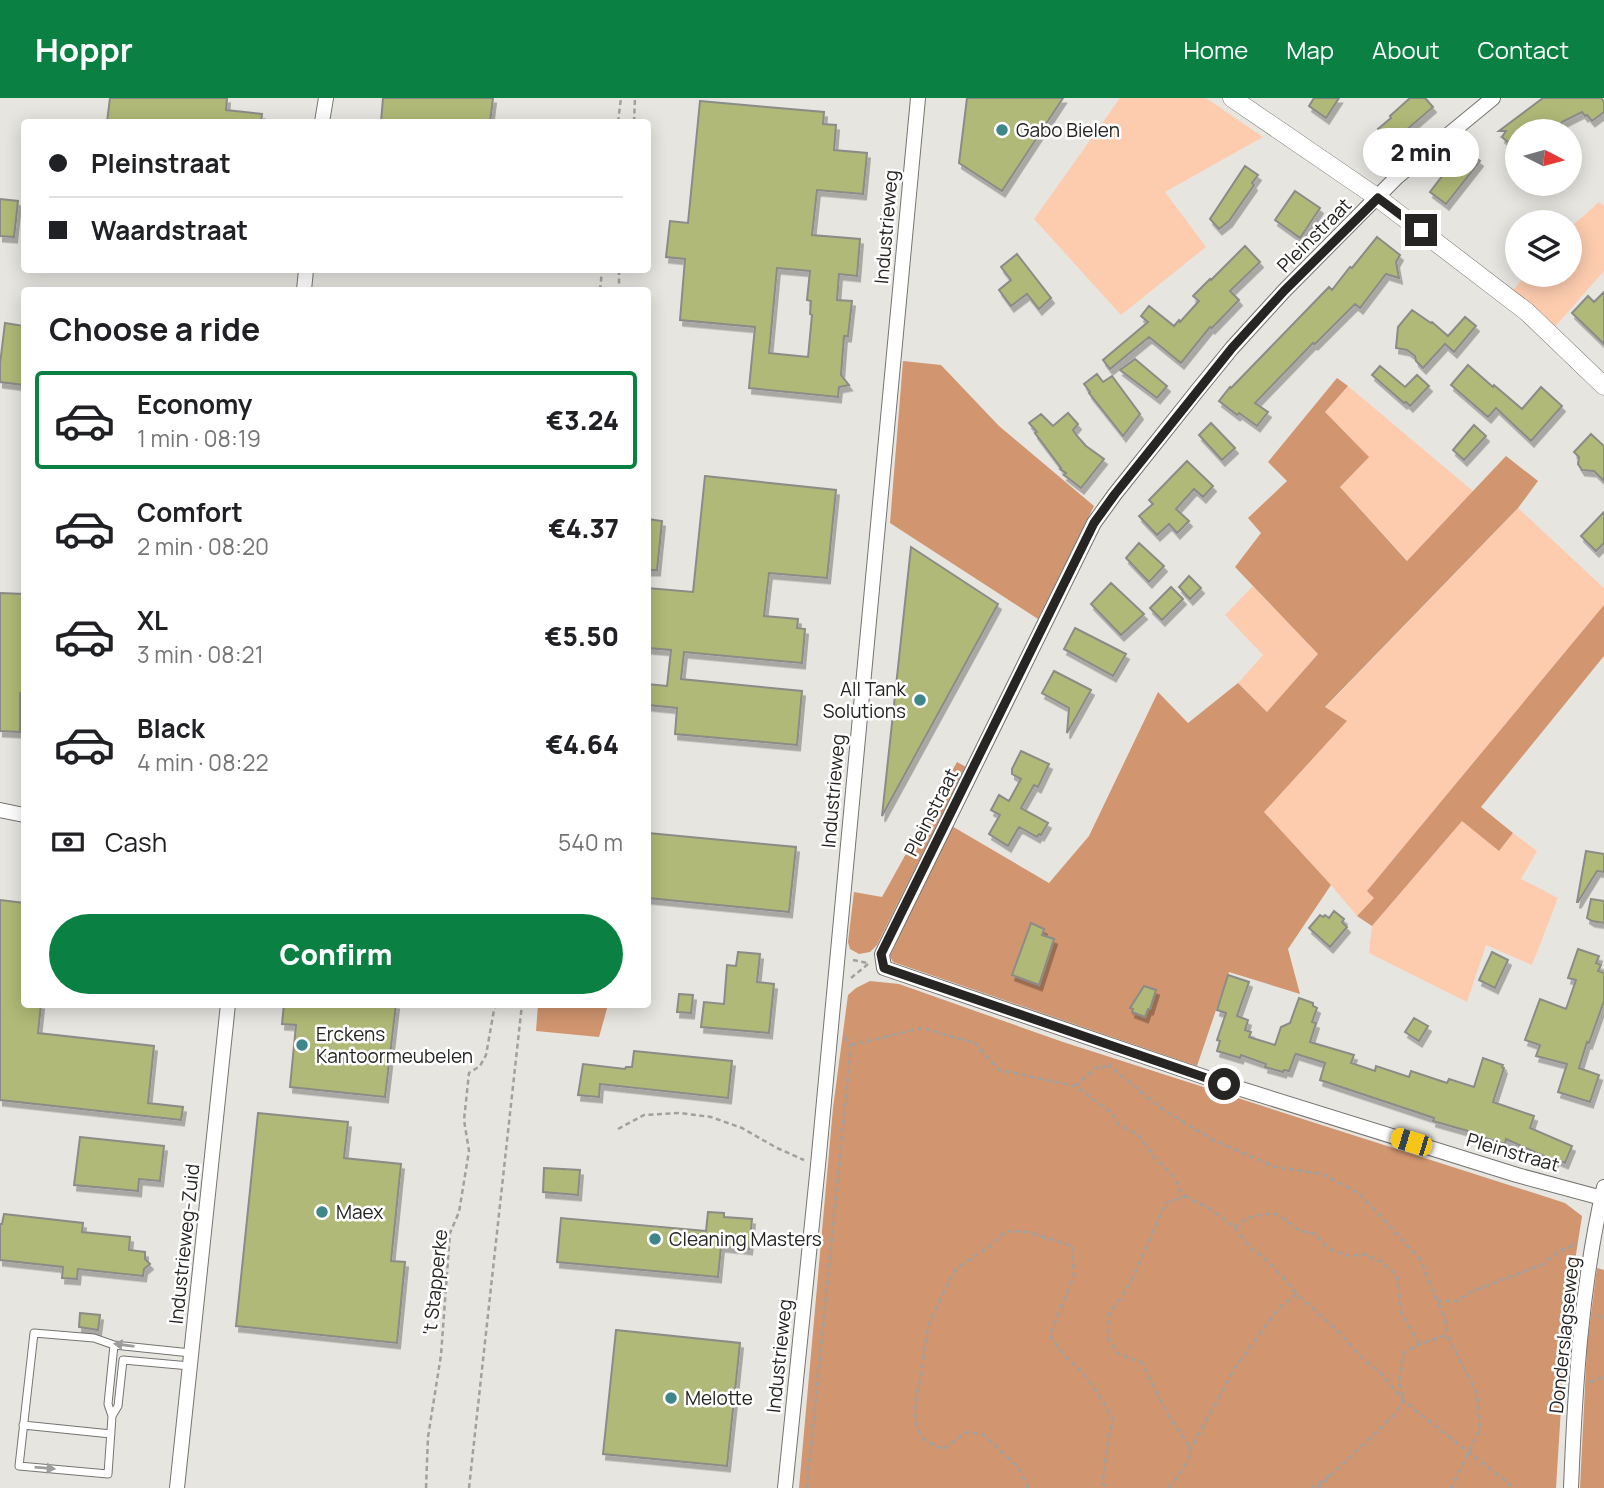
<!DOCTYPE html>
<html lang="en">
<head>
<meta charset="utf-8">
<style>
  body { margin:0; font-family:Manrope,sans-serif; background:#f6f6f6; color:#202124; height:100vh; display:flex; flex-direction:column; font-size:26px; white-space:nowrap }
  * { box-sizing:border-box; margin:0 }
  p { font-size:23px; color:#757577 }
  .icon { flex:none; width:38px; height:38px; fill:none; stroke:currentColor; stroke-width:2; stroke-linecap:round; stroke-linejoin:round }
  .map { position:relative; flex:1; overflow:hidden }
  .side { position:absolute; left:21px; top:189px; width:630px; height:721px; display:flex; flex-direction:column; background:#fff; border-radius:7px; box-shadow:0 4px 18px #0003 }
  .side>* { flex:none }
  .top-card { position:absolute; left:21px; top:21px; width:630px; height:154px; border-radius:7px; box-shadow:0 4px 18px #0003; display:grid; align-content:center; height:154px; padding:0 28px; background:#fff }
  .needle { width:46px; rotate:96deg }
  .tools { position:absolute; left:1505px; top:21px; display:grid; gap:14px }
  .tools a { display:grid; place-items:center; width:77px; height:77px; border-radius:50%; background:#fff; box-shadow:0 4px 18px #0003; font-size:35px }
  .end { position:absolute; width:32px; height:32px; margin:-16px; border:9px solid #262523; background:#fff; box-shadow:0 0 0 4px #fff }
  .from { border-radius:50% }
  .bubble { position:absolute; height:49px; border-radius:24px; background:#fff; box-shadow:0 4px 18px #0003; font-size:23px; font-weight:800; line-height:49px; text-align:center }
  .car { position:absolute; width:21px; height:42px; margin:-21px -10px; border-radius:9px; box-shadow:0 0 5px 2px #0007; background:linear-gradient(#f5c518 24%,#345 0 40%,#f5c518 0 76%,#345 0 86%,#f5c518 0) }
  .top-card b { display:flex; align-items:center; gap:24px; height:66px; font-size:26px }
  .top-card b+b { border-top:2px solid #e0e0e0 }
  .top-card i { width:18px; height:18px; background:#202124 }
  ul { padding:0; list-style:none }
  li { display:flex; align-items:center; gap:21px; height:98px; margin:0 14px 10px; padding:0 14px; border:4px solid transparent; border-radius:7px }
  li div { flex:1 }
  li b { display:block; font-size:26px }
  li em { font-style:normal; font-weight:800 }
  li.on { border-color:#0b8043 }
  li>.icon { width:63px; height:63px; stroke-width:1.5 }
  h2 { padding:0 28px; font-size:32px; line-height:84px }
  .pay { display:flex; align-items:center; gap:18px; height:77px; padding:0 28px; font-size:26px }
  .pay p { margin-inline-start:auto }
  .button { display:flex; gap:14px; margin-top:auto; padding:14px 28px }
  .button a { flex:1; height:80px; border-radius:42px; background:#0b8043; color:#fff; font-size:28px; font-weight:800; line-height:80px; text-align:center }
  header { display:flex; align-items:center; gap:42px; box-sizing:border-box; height:98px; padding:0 35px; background:#0b8043; color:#fff }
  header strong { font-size:33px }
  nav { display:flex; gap:38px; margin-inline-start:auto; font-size:24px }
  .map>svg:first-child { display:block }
  .green { fill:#fdccaf }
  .forest { fill:#d19570 }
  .building { fill:#b0b977; stroke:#8b8c87; stroke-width:2; fill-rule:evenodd; filter:url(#shadow) }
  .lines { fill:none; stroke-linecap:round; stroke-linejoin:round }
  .service-casing { stroke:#767470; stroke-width:9 }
  .minor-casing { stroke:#767470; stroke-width:16 }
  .tertiary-casing { stroke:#767470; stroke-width:19 }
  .path { stroke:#a2a19d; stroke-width:2.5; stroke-dasharray:5 3.5; stroke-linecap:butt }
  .service { stroke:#fff; stroke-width:7 }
  .minor { stroke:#fff; stroke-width:14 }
  .tertiary { stroke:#fff; stroke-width:18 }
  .oneway { fill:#9d9d9c }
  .route { stroke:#262523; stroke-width:9 }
  .poi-dot { fill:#3e8689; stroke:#fff; stroke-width:2.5 }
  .labels { text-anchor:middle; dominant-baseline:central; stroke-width:5; stroke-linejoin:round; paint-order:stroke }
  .poi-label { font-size:19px; fill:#262523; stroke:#fff; text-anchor:start }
  .street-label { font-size:19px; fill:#262523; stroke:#fff }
</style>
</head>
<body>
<header>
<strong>Hoppr</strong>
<nav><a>Home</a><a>Map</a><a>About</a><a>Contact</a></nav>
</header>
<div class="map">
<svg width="1604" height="1390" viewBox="0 0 1604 1390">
  <defs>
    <filter id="shadow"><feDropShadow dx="3" dy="5.5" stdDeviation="0" flood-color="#0004"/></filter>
  </defs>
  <rect width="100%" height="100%" fill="#e7e5e0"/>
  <path class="green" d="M1120 0H1206L1263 39 1165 94 1206 149 1121 217 1034 121Z
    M1599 104 1604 108V173L1553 231 1513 192 1526 177H1570V130Z
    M1348 288 1474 394 1408 463 1340 389 1325 314Z
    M1518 410 1604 490V507L1368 793 1375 800 1357 818 1331 787 1263 714 1346 623 1325 610Z
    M1253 488 1318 556 1267 614 1238 585 1263 557 1225 517Z
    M1462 722 1499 753 1513 735 1537 753 1521 781 1558 800 1532 867 1486 847 1467 904 1369 855 1372 828Z"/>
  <path class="forest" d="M903 263 941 267 999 328 1094 408 1038 521 890 425Z
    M1337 280 1348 288 1325 314 1369 359 1340 389 1407 463 1506 358 1538 383 1518 410 1325 609 1347 623 1264 714 1331 787 1288 851 1300 896 1229 874 1197 968 893 864 890 858 950 727 1049 785 1089 738 1158 594 1188 625 1238 585 1267 614 1318 556 1235 469 1261 435 1248 420 1287 383 1268 364Z
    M1604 507V558L1481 709 1513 735 1499 753 1462 723 1372 828 1357 818 1374 800 1367 793Z
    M957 664 966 669 877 847 870 854 859 856 850 851 848 844 854 794 882 799Z
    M870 883 899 886 1063 944 1565 1105 1582 1118 1567 1214 1556 1390H799L833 1010 848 897 856 890Z
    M538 907V906L608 907 599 939 536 933Z
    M1597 1170 1604 1172V1390H1580L1587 1248Z"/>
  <path class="building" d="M110 0H227L226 12 262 16 261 24H107Z
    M383 0H493L490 24H381Z
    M967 0H1063L1002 93 959 65Z
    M1314 0H1339L1326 20 1309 8Z
    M1410 0H1425L1433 9 1375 59 1366 48 1380 34 1378 31 1391 20 1390 18Z
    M1543 0H1601L1604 4V14L1592 23 1587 17 1585 18 1582 14 1562 24 1559 30 1550 33H1517V52L1502 39 1506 33H1499Z
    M700 3 824 14 823 26 836 27 834 52 867 55 863 96 817 92 812 137 860 141 857 178 839 176 837 202 852 203 848 238H844L841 277 849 287 839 289 838 299 749 290 755 229 680 222 685 161 666 159 670 123 688 125ZM777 170 810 173 807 202 811 203 810 216 812 217 808 259 769 255Z
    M1466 52 1480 63 1446 106 1430 94 1449 69 1452 71Z
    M1245 68 1258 77 1252 85 1254 87 1229 123 1219 131 1210 121Z
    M1295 93 1320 110 1300 140 1275 122Z
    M0 101 18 103 14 139 0 138Z
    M1377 139 1400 157 1396 164 1399 180 1386 176 1360 210 1355 206 1315 246 1313 245 1255 305 1268 314 1257 328 1239 315 1237 317 1219 303 1230 289 1231 290 1329 189 1332 192 1350 169 1352 170Z
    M1245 148 1260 164 1230 193 1239 202 1212 230 1210 229 1181 265 1149 239 1110 271 1103 262 1148 224 1141 218 1149 208 1174 228 1179 222 1180 224 1199 203 1193 198 1210 181 1211 182Z
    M1017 156 1051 200 1039 211 1027 196 1011 208 999 192 1011 182 1001 169Z
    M1604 194V246L1572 215 1588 198 1594 204Z
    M1412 212 1431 225 1432 224 1448 238 1465 219 1476 228 1454 254 1445 246 1423 270 1416 263 1415 258 1407 252 1396 250 1398 229Z
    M5 225 24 228V287L0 284V266Z
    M1135 261 1167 288 1157 300 1120 272Z
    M1468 267 1493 289 1494 287 1522 311 1541 289 1562 308 1531 343 1496 310 1488 319 1451 287Z
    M1380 268 1405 289 1417 277 1429 288 1410 308 1406 304 1404 305 1372 277Z
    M1097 276 1103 284 1112 278 1140 316 1123 338 1089 295 1090 294 1084 286Z
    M1068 315 1078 326 1073 332 1077 338 1086 348 1104 361 1081 390 1064 377 1066 375 1060 371 1061 370 1035 335 1037 334 1029 325 1041 316 1053 328Z
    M1211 325 1235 350 1222 362 1199 337Z
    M1474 327 1486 338 1464 362 1453 352Z
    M1591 336 1604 348V383L1594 373 1582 372 1578 366 1579 359 1574 354Z
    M1187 363 1213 388 1203 399 1194 391 1176 411 1189 423 1177 435 1169 426 1157 437 1139 418 1153 406 1149 402Z
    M705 378 836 392 827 480 769 475 764 518 798 521 797 530 805 531 802 565 684 554 681 581 802 593 797 647 675 636 677 610 648 607V586L667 588 671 552 648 550V490L693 494Z
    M1604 414V445L1596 453 1581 438Z
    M648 421 662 423 657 472H648Z
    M1139 445 1164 468 1149 484 1126 460Z
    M911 449 998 506 882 718Z
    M1189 478 1201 490 1190 501 1179 489Z
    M1111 485 1144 516 1121 537 1091 506Z
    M1171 489 1183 501 1162 522 1150 510Z
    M0 495 24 496V595H20V634L0 633Z
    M1075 530 1126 556 1113 578 1064 551Z
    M1054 573 1091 592 1067 635 1069 610 1042 595Z
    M1021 653 1049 666 1038 689 1034 687 1021 710 1048 725 1041 737 1039 736 1037 739 1019 729 1008 748 989 736 1000 717 991 712 999 697 1009 703 1021 681 1012 676V671Z
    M648 735 796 749 789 814 648 800Z
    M1586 753 1604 756V774L1597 773 1578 804H1577Z
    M1591 801 1604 803V825L1592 823 1587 820Z
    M0 802 24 805V906H41L38 935 154 948 148 1005 183 1009 181 1022 0 1002Z
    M1334 813 1344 821 1342 824 1347 829 1330 849 1309 830 1320 817 1323 819 1325 817 1329 820Z
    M1031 825 1044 831 1042 837 1054 841 1039 887 1012 877Z
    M1578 851 1599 858 1596 865 1601 867 1598 873 1604 875V903L1589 945 1587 944 1579 970 1599 977 1590 1004 1558 994 1567 966 1536 958 1540 947 1525 942 1540 901 1566 911 1576 882 1568 880Z
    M738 854 760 856 757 884 774 886 769 935 701 929 704 904 724 906 727 867 736 868Z
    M1492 854 1508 862 1495 890 1479 882Z
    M1228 877 1249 884 1237 918 1248 922 1245 932 1251 934 1249 939 1275 947 1281 929 1290 925 1299 900 1313 905V908L1317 910 1312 924 1316 925 1310 944 1354 957 1351 965 1375 973 1376 968 1409 979 1411 973 1447 985 1449 981 1474 989 1483 960 1503 967 1502 969 1504 970 1493 1004 1534 1018 1530 1030 1572 1048 1565 1065 1556 1061 1555 1063 1506 1041 1505 1046 1475 1037V1035L1433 1023 1434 1020 1320 982 1325 965 1296 956 1295 957 1289 973 1284 972 1283 974 1265 969 1266 966 1241 957 1240 960 1217 953 1220 943 1217 942 1226 915 1217 912Z
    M1144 888 1156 892 1150 911H1148L1145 919 1132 914 1133 911 1130 910Z
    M679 896 693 897 691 915 677 914Z
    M284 906H396L385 999 290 989 296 927 282 926Z
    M1414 920 1428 928 1419 943 1405 934Z
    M634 953 732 963 728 1000 600 986 599 999 578 997 583 966 625 971 626 969H632Z
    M258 1015 348 1024 344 1060 401 1066 391 1163 405 1164 397 1245 236 1228Z
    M80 1039 164 1048 160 1083 139 1081 138 1093 74 1087Z
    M544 1070 580 1072 578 1097 543 1094Z
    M708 1114 724 1115V1119L752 1121 749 1151 721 1148 718 1179 557 1164 561 1120 706 1133Z
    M4 1116 83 1125 82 1134 130 1139 129 1152 145 1154V1161L150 1166 144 1171 143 1178 78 1171 77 1181 62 1180 63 1169 0 1162V1126H2Z
    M80 1215 100 1217 98 1232 79 1229Z
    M616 1232 740 1245 727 1368 603 1356Z"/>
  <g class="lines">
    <g class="service-casing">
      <path id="service" d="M114 1247 108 1306 112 1318 108 1376 19 1368 34 1235 94 1240 114 1247 191 1255
        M112 1318 118 1308 123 1262 190 1268
        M23 1327 111 1336"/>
    </g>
    <g class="minor-casing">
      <path id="minor" d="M1493 0 1397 79 1284 193 1232 250 1197 293 1115 396 1094 425 882 856 884 870 1225 986 1517 1077 1602 1100
        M322 24 326 0
        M304 192 306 172
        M0 712 24 717
        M177 1390 228 906
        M785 1390 818 1067 918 0
        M1571 1390C1575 1289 1581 1188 1604 1089"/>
    </g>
    <g class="tertiary-casing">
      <path id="tertiary" d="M1232 0 1378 100 1527 214 1604 288"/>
    </g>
    <path class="path" d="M618 24 621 0
      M634 24 635 0
      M619 172V192
      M600 192 602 172
      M853 862 867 865
      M851 880 868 866
      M851 947 922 930 975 945 999 972 1075 988 1113 1016 1119 1027 1137 1036 1155 1060 1176 1081 1179 1091 1185 1098 1166 1105 1131 1184 1109 1217 1108 1240 1118 1256 1141 1264 1171 1322 1191 1350
      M1111 965 1110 968 1162 1011 1215 1043 1275 1069 1323 1076 1360 1096 1420 1161 1445 1221 1447 1237
      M1075 988 1096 970 1110 968
      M618 1031 644 1017 680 1015 711 1019 742 1030 777 1050 804 1062
      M1185 1098 1211 1111 1235 1130 1250 1149 1267 1162 1297 1196
      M1235 1130 1242 1123 1254 1118 1268 1116H1277L1300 1133 1315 1136 1329 1151 1349 1158 1363 1156 1382 1164 1397 1177 1401 1214 1419 1245
      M1437 1203H1457L1473 1193 1543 1166 1559 1153 1577 1146
      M1598 1217 1604 1222
      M1590 1284 1604 1279
      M426 1390 428 1339 441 1257 450 1135 459 1114 469 1053 464 1022 469 975 480 968 486 957 494 912 497 906
      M469 1390 522 906
      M807 1390 851 947 845 939
      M1028 1390 1019 1370 984 1337 967 1334 943 1351 927 1344 920 1336 915 1323V1305L920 1284 928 1228 953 1175 961 1167 990 1148 1006 1133 1028 1134 1072 1148 1074 1177 1050 1237C1061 1257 1072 1263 1086 1279 1097 1292 1104 1306 1113 1321 1107 1343 1106 1364 1102 1385L1108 1390
      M1169 1390C1177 1377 1190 1366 1191 1350L1236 1268 1279 1210 1297 1196 1339 1234 1363 1261 1380 1274 1404 1303 1399 1283 1404 1254 1420 1246 1447 1237 1477 1295 1480 1331 1451 1390
      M1311 1390 1332 1376
      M1318 1390 1396 1315 1404 1303 1514 1390"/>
    <use href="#service" class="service"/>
    <use href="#minor" class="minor"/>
    <use href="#tertiary" class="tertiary"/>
  </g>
  <defs><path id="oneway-solid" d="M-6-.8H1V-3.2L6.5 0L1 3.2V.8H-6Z" transform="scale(1.75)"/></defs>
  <g class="oneway">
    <use href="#oneway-solid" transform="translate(124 1247) rotate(-172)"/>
    <use href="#oneway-solid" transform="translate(45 1370) rotate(5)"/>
  </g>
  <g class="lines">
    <path class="route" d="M1224 986 884 870 881 856 1094 425 1115 396 1232 250 1284 193 1378 100 1421 132"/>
  </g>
  <g class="poi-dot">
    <circle cx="1002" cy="32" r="7"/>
    <circle cx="920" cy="602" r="7"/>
    <circle cx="302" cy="947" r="7"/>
    <circle cx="322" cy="1114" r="7"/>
    <circle cx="655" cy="1141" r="7"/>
    <circle cx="671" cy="1300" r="7"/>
  </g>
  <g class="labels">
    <g class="poi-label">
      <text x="1016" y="32">Gabo Bielen</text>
      <text x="906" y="591" text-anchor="end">All Tank<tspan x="906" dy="22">Solutions</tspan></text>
      <text x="316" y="936">Erckens<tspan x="316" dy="22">Kantoormeubelen</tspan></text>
      <text x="336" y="1114">Maex</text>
      <text x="669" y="1141">Cleaning Masters</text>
      <text x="685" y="1300">Melotte</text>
    </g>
    <g class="street-label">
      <text transform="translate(886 129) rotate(-85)">Industrieweg</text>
      <text transform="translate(1314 137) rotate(-45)">Pleinstraat</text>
      <text transform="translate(833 693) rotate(-85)">Industrieweg</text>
      <text transform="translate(931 714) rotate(-63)">Pleinstraat</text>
      <text transform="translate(1513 1054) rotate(16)">Pleinstraat</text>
      <text transform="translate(184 1146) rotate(-84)">Industrieweg-Zuid</text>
      <text transform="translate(435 1184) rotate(-84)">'t Stapperke</text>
      <text transform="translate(1564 1237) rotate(-84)">Donderslagseweg</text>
      <text transform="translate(779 1258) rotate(-84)">Industrieweg</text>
    </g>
  </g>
</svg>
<div class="tools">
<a><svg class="needle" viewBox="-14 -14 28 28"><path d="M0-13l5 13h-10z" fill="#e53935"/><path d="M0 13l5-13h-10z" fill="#757577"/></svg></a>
<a><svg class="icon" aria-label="layers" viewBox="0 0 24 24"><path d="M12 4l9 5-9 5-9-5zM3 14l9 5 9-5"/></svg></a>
</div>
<i class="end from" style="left:1224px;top:986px"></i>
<i class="end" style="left:1421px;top:132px"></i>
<div class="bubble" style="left:1363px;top:30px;width:116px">2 min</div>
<i class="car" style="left:1411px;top:1044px;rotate:287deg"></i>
<div class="top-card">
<b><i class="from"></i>Pleinstraat</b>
<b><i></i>Waardstraat</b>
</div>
<section class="side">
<h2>Choose a ride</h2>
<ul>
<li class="on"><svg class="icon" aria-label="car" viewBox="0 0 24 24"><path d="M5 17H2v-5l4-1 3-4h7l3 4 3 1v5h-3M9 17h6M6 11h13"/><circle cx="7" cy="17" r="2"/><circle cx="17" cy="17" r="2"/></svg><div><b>Economy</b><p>1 min · 08:19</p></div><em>€3.24</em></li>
<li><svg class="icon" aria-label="car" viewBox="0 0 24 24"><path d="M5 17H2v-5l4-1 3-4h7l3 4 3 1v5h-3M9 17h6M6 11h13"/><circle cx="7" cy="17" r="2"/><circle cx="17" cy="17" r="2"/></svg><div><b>Comfort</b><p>2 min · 08:20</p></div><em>€4.37</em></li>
<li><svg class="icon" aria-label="car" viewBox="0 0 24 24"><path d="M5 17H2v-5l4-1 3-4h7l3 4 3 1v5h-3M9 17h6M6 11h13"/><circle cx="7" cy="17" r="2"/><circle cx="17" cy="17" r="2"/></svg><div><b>XL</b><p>3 min · 08:21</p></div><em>€5.50</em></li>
<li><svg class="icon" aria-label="car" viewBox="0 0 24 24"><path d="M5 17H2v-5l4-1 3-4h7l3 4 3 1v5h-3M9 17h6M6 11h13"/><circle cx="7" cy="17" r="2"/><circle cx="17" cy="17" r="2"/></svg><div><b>Black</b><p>4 min · 08:22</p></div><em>€4.64</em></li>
</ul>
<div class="pay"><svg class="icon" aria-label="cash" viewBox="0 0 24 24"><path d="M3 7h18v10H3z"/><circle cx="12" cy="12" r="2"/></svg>Cash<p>540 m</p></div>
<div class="button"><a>Confirm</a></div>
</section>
</div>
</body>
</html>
